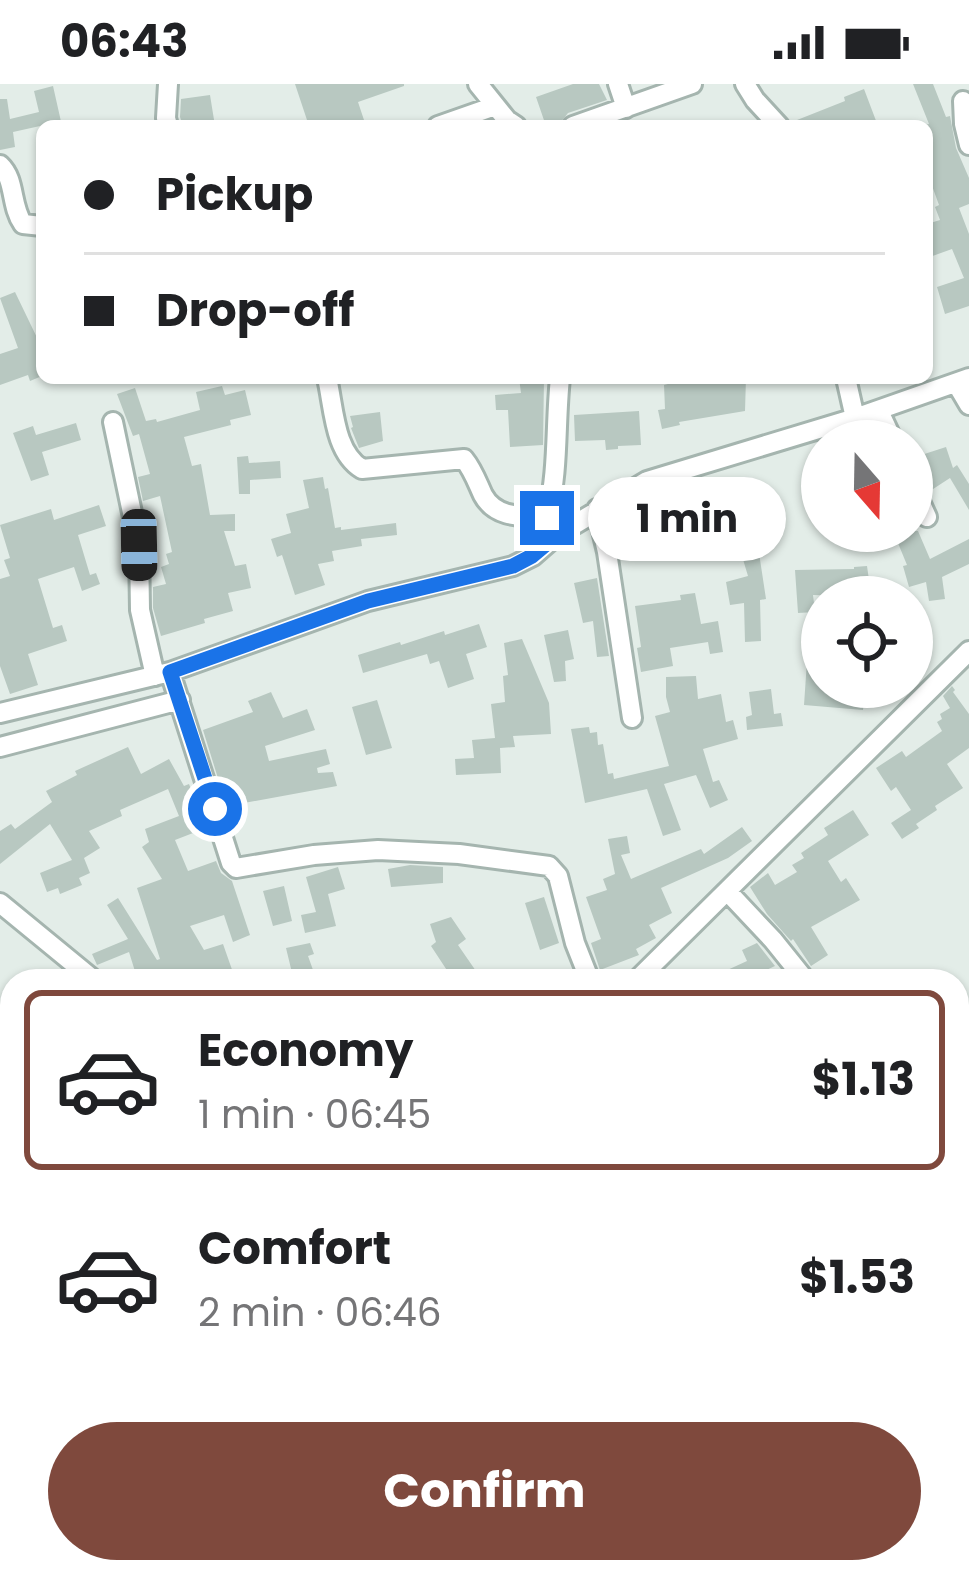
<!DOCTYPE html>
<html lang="en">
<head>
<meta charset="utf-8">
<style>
  body { margin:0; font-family:Poppins,sans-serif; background:#f2f2f2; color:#202124; height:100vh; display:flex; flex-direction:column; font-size:45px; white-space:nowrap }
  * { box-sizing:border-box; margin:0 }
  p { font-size:39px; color:#757577 }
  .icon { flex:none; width:66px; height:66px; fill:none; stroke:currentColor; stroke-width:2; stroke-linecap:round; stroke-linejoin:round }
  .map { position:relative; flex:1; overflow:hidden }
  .side { position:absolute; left:0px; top:885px; width:969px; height:615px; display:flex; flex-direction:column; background:#fff; border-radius:36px 36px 0 0; box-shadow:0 3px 9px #0004 }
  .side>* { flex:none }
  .hud { position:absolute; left:36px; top:36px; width:897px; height:264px; border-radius:18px; box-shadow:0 3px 9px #0004; display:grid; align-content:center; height:264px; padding:0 48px; background:#fff }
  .needle { width:78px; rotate:160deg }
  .fabs { position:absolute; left:801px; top:336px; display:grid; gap:24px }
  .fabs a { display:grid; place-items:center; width:132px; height:132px; border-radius:50%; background:#fff; box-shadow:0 3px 9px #0004; font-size:60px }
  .end { position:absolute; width:54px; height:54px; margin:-27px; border:15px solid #1a73e8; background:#fff; box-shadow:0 0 0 6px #fff }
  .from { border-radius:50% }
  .bubble { position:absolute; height:84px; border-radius:42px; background:#fff; box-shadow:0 3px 9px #0004; font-size:39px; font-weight:700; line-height:84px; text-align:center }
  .car { position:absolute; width:36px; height:72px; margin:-36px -18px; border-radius:15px; box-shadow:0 0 9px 3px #0007; background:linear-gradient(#222 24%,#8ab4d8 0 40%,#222 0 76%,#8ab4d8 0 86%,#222 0) }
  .hud b { display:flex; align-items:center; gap:42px; height:114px; font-size:45px }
  .hud b+b { border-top:3px solid #e0e0e0 }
  .hud i { width:30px; height:30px; background:#202124 }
  ul { padding:21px 0 0; list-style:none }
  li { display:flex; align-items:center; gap:36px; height:180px; margin:0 24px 18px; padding:0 24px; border:6px solid transparent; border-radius:18px }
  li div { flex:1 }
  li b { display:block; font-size:45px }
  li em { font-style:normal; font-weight:700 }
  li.active { border-color:#7f493d }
  li>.icon { width:108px; height:108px; stroke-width:1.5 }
  .button { display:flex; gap:24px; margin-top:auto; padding:24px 48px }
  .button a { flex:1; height:138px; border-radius:72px; background:#7f493d; color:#fff; font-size:48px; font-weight:700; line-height:138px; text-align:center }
  .status { display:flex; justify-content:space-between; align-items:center; height:84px; padding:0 60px; background:#fff; direction:ltr }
  .status svg { height:33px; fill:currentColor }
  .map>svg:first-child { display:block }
  .building { fill:#b8c8c1 }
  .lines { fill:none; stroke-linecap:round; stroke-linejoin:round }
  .minor-casing { stroke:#a5b5af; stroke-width:24 }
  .minor { stroke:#fff; stroke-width:18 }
  .route { stroke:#1a73e8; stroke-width:15 }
</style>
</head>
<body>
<div class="status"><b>06:43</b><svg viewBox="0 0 49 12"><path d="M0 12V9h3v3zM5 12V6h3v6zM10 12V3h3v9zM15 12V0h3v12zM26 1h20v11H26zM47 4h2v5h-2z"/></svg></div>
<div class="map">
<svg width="969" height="1498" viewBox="0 0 969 1498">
  <rect width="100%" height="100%" fill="#e3ede8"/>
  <path class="building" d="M295 0H404V2L358 18 366 42H309Z
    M573 0H599L607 16 568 29 560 39 546 42 536 13Z
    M913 0H933L946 33 950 32 956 64 969 94V120L959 124 969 150V222L945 230 937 203 964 194 952 165 927 174V140L940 136 935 123 939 121 927 88V42L925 41 929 40Z
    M53 2 62 42H40L13 48 15 63 0 66V15H7L10 35 39 28 34 7Z
    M864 5 878 42H792V38L845 17 844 13Z
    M210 11 215 42H183L180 33 181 15Z
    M15 208 42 264V292L30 297 28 291 0 301V270L18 264 0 214Z
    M519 294H544L543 361 510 363 508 326H496L495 311 521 309Z
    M691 294H746L745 327 679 338 680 341 662 345 658 326 665 325 664 301Z
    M222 302 225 311 245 306 251 331 230 336 231 341 184 353 192 382 201 380 210 431 235 430V447H224L235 482 246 480 251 504 228 509 233 527 204 535 205 539 161 552 153 524V503L166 500 161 483 169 480 166 470 172 468 160 412 143 417 138 393 150 390 139 350 133 352 117 310 135 304 146 337 156 335 157 338 200 326 196 308Z
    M639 327 641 361 618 362V365L606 366 605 356 575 357 574 331Z
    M380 328 383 357 359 364 351 344 353 343 350 332Z
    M76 339 81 356 42 368 49 391 31 397 13 349 33 342 36 351Z
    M946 363 953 384 957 381 969 400V426L950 394 930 407 921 390 912 387V374Z
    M248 372 249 379 280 377 281 394 250 396V410H239L237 373Z
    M323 393 325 405 328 404 335 444 341 443V446L396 439 397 451 361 455 362 462 332 467 334 477 318 480 325 501 295 511 282 471 277 473 271 455 291 449 286 430 309 424 303 396Z
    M99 421 106 442 78 451 90 491 96 489 100 500 82 507 74 483 38 495 53 544 62 541 67 557 28 570 38 601 10 610 0 582V495L10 492 4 476 10 474 0 441 51 425 54 436Z
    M755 443 763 468 759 469 766 515 760 516 761 557 745 558 744 519 730 521 726 498 748 492 735 449Z
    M893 447H918L930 475 969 455V480L942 493 945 515 929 517 926 498 909 503 903 482 907 481Z
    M867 482 869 496H875V513L813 511 815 528 798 529 795 486 854 485V483Z
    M597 494 609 572 597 573 593 537 583 539 574 499Z
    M695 509 701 540 718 537 723 568 710 570 708 558 670 564 673 582 641 588 637 564 641 563 635 522 681 516 680 511Z
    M479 540 487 563 466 570 474 595 448 604 439 577 430 580 427 570 363 589 358 571 400 558 401 561 444 547 445 551Z
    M568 546 574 575 565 577 566 597 554 598 544 551Z
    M522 555 549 619 551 650 513 652 515 663 500 664 501 689 456 691 455 675 474 674 472 656 495 654 491 620 505 618 503 592 508 591 504 559Z
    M807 577 822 578V605L865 608 863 626 804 621Z
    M696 592 698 615 721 610 726 638 733 636 738 655 703 665 713 698 719 696 728 716 710 724 696 691 664 700 681 746 663 752 647 705 585 719 571 645 589 643 590 649 597 648 598 661 603 660 608 690 613 689 614 695 669 682 655 632 670 628 666 613V593Z
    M952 602 955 606 953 608 969 630V664L947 680 963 704 935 722 937 726 916 740 919 744 902 755 891 739 911 726 896 703 891 707 876 684 902 667 906 673 942 647 937 638 942 635 940 630 950 624 943 612Z
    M771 605 774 630 781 629 783 642 747 646 746 633 752 631 749 608Z
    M271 608 283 634 307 625 315 646 265 662 269 677 326 665 330 680 317 684 318 689 333 688 337 702 228 722 230 733 203 646 253 628 248 617Z
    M377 616 392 664 366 671 352 623Z
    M128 663 141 690 169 675 184 702 189 700 206 744 175 756 188 787 216 777 221 789 232 797 250 851 233 858 224 831 190 842 204 866 223 860 236 897H138L129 868 97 881 92 870 128 855 107 821 118 814 157 876 160 875 137 804 162 795 142 763 149 758 145 745 179 732 168 705 120 726 122 732 89 747 100 764 84 774 90 789 79 794 82 801 60 810 58 804 47 808 40 789 72 776 50 740 0 780V747L11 740 15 745 52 718 46 707 77 691 75 687Z
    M853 726 869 751 828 777 841 798 846 794 860 816 811 843 828 871 811 882 793 855 791 857 767 830 750 803 768 789 775 801 797 788 792 781 804 774 801 769 828 751 824 744Z
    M742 743 752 757 728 774 661 804 672 829 649 841 656 854 636 865 639 871 600 886 591 859 601 855 586 813 607 806 603 795 615 790 608 755 627 752 630 769 621 771 631 795 701 765 704 770Z
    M410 781 443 783V799L391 803 388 785Z
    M338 783 345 805 328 810 336 842 305 849 301 831 316 828 306 793Z
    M284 802 292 837 273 842 263 807Z
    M544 813 559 859 540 866 525 819Z
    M451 833 466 855 458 861 478 890 467 897H454L431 862 436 858 430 840Z
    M310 859 314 870 308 872 317 897H294L286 864Z
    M757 859 775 882 742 897H726L723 888 747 877 742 866Z
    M12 1340V1373L0 1378 12 1402V1418L0 1424V1346Z"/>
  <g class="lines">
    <g class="minor-casing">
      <path id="minor" d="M168 0 166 34 168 42
        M478 0 507 36 516 42
        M618 0 626 24
        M745 0 755 16 779 42
        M963 17 964 40 969 61
        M438 42 495 22
        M573 42 692 0
        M0 81C16 96 10 121 23 140L42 142
        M327 294C334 324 334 368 362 385L464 375C473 386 477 398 483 411 496 435 523 432 547 433
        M846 294 855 334
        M956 299 969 321
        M879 327 893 357
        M113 338 139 462 140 526 155 592
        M912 400 927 433
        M597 425 607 468 632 634
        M552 442 547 433C559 387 555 341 560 294
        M170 588 231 779 236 784 314 771 378 766 459 770 549 782 558 792 575 859 590 897
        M0 629 170 588 368 517 513 482 533 472 557 451 647 397 855 334 969 294
        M0 663 180 616
        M727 807 773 856 806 897
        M0 819 95 897
        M636 897 969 567
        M0 1107 12 1104
        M957 1165 969 1170
        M0 1247 12 1273
        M957 1419 969 1418
        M647 1488 648 1498
        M26 1498 36 1488
        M438 1498 445 1488"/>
    </g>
    <use href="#minor" class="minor"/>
  </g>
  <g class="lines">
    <path class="route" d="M215 725 170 588 368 517 513 482 532 472 557 451 547 434"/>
  </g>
</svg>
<div class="fabs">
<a><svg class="needle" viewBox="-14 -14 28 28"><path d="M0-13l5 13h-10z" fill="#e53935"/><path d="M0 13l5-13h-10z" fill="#757577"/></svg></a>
<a><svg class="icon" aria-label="locate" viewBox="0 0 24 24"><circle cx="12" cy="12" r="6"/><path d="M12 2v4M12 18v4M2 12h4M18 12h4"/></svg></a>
</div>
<i class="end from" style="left:215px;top:725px"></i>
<i class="end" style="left:547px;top:434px"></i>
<div class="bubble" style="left:588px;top:393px;width:198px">1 min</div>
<i class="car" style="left:139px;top:461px;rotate:179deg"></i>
<div class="hud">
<b><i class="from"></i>Pickup</b>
<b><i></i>Drop-off</b>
</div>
<section class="side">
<ul>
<li class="active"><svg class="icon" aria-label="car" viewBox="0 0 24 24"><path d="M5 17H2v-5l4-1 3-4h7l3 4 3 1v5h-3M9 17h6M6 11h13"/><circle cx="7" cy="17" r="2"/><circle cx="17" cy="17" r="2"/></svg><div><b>Economy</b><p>1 min · 06:45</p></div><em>$1.13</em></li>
<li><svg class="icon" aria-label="car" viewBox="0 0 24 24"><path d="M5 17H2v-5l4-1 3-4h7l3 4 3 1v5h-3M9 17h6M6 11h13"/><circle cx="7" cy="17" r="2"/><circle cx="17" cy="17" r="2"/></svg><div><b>Comfort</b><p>2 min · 06:46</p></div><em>$1.53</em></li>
</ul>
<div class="button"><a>Confirm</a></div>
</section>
</div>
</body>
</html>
